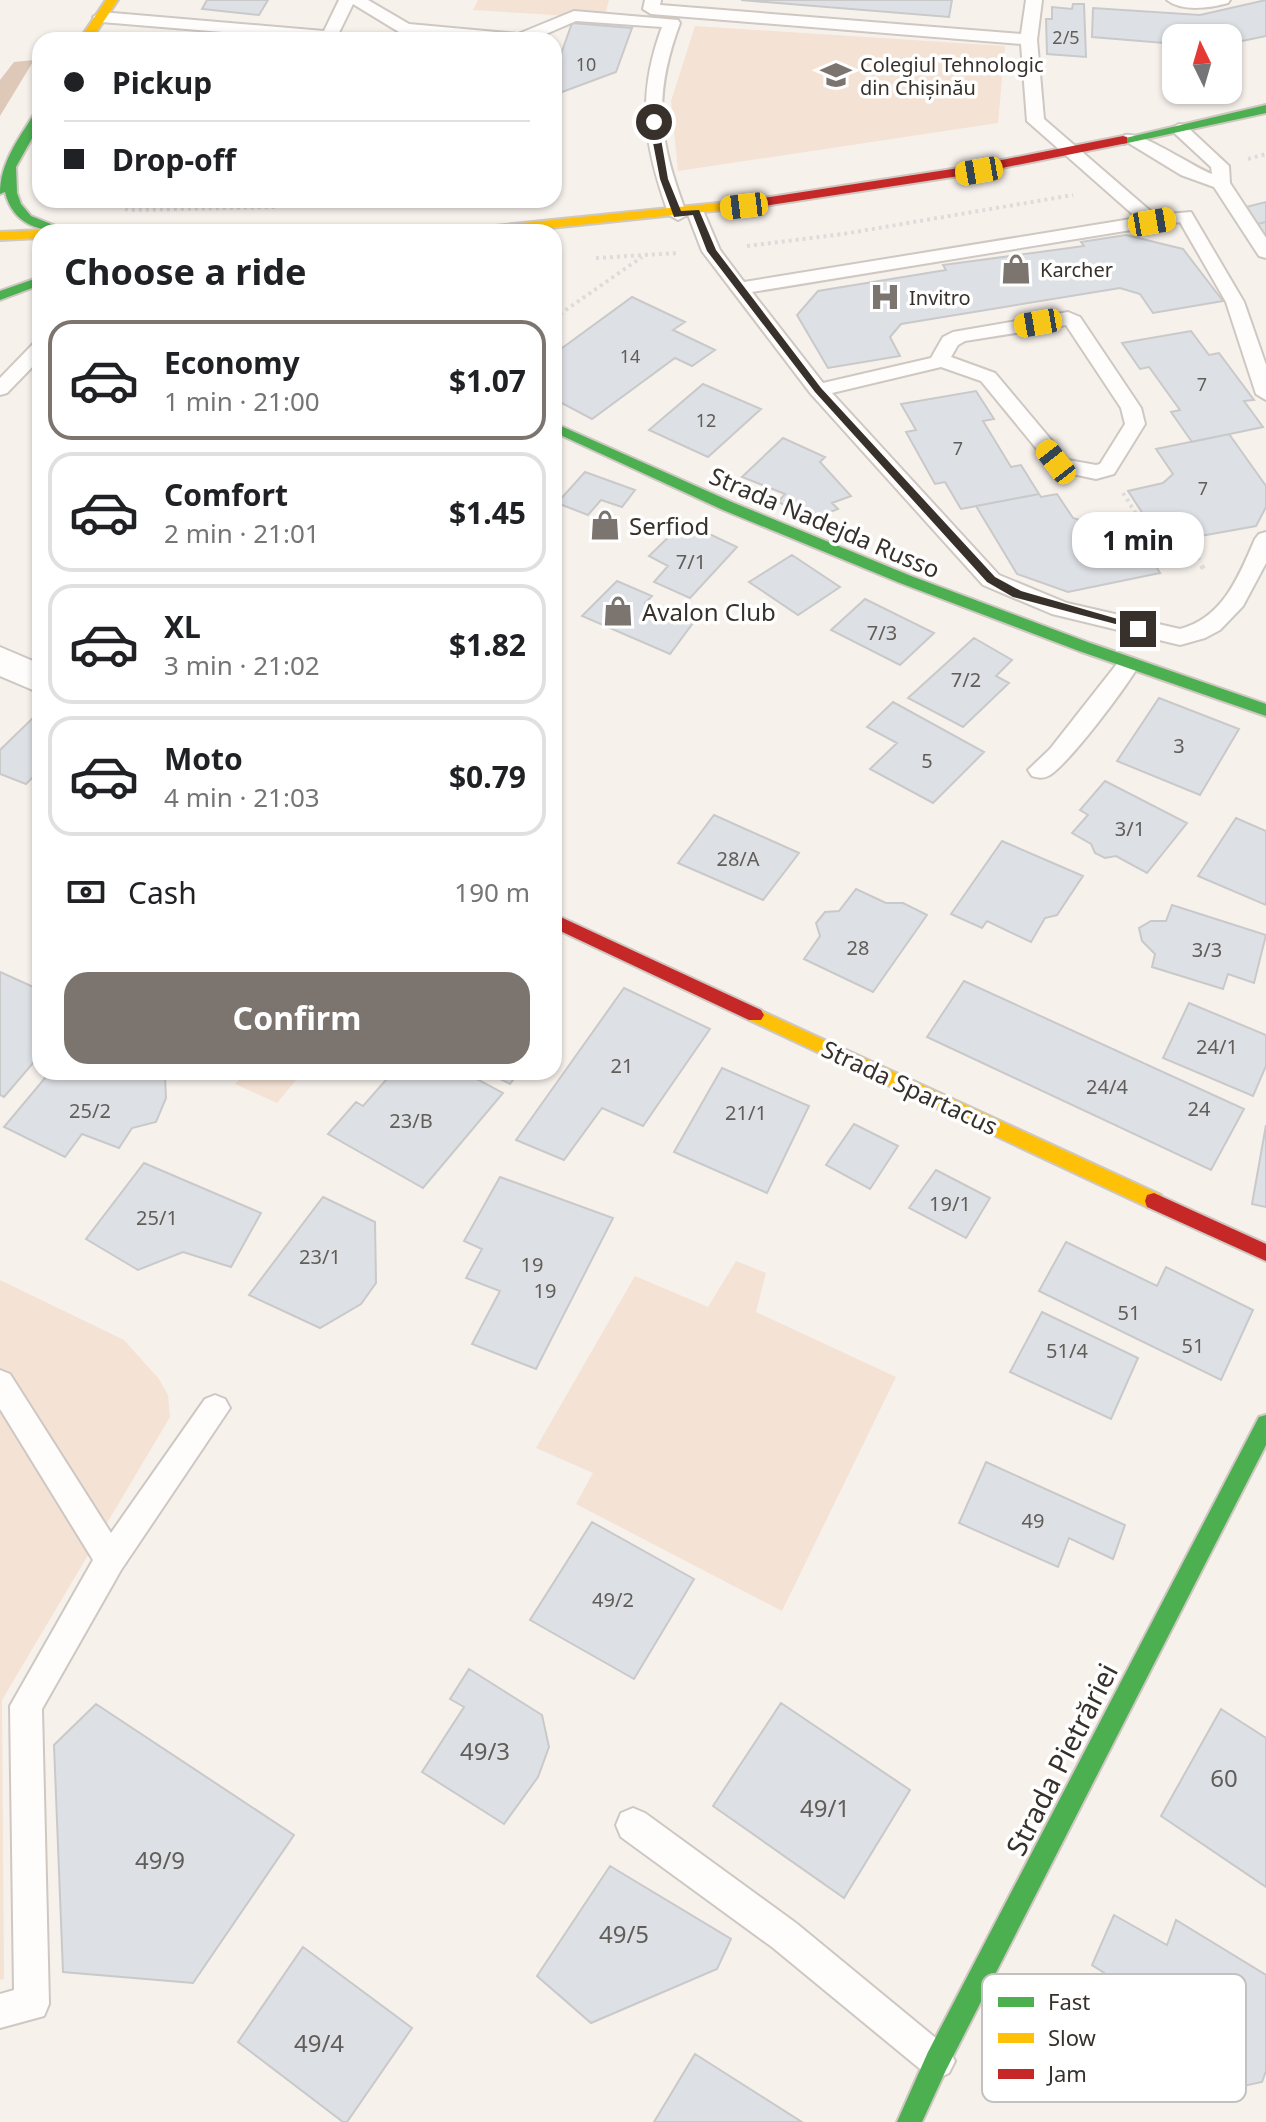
<!DOCTYPE html>
<html lang="en">
<head>
<meta charset="utf-8">
<style>
  body { margin:0; font-family:"Noto Sans",sans-serif; background:#f6f6f6; color:#202124; height:100vh; display:flex; flex-direction:column; font-size:30px; white-space:nowrap }
  * { box-sizing:border-box; margin:0 }
  p { font-size:26px; color:#757577 }
  .icon { flex:none; width:44px; height:44px; fill:none; stroke:currentColor; stroke-width:2; stroke-linecap:round; stroke-linejoin:round }
  .map { position:relative; flex:1; overflow:hidden }
  .drawer { position:absolute; left:32px; top:224px; width:530px; height:856px; display:flex; flex-direction:column; background:#fff; border-radius:24px; box-shadow:0 2px 6px #0004 }
  .drawer>* { flex:none }
  .banner { position:absolute; left:32px; top:32px; width:530px; height:176px; border-radius:24px; box-shadow:0 2px 6px #0004; display:grid; align-content:center; height:176px; padding:0 32px; background:#fff }
  .needle { width:52px; rotate:355deg }
  .fabs { position:absolute; left:1162px; top:24px; display:grid; gap:16px }
  .fabs a { display:grid; place-items:center; width:80px; height:80px; border-radius:16px; background:#fff; box-shadow:0 2px 6px #0004; font-size:40px }
  .end { position:absolute; width:36px; height:36px; margin:-18px; border:10px solid #38312b; background:#fff; box-shadow:0 0 0 4px #fff }
  .from { border-radius:50% }
  .bubble { position:absolute; height:56px; border-radius:24px; background:#fff; box-shadow:0 2px 6px #0004; font-size:26px; font-weight:700; line-height:56px; text-align:center }
  .car { position:absolute; width:24px; height:48px; margin:-24px -12px; border-radius:10px; box-shadow:0 0 6px 2px #0007; background:linear-gradient(#f5c518 24%,#345 0 40%,#f5c518 0 76%,#345 0 86%,#f5c518 0) }
  .banner b { display:flex; align-items:center; gap:28px; height:76px; font-size:30px }
  .banner b+b { border-top:2px solid #e0e0e0 }
  .banner i { width:20px; height:20px; background:#202124 }
  ul { padding:0; list-style:none }
  li { display:flex; align-items:center; gap:24px; height:120px; margin:0 16px 12px; padding:0 16px; border:4px solid #e0e0e0; border-radius:24px }
  li div { flex:1 }
  li b { display:block; font-size:30px }
  li em { font-style:normal; font-weight:700 }
  li.active { border-color:#7b746f }
  li>.icon { width:72px; height:72px; stroke-width:1.5 }
  h2 { padding:0 32px; font-size:36px; line-height:96px }
  .pay { display:flex; align-items:center; gap:20px; height:88px; padding:0 32px; font-size:30px }
  .pay p { margin-inline-start:auto }
  .primary-button { display:flex; gap:16px; margin-top:auto; padding:16px 32px }
  .primary-button a { flex:1; height:92px; border-radius:24px; background:#7b746f; color:#fff; font-size:32px; font-weight:700; line-height:92px; text-align:center }
  .map>svg:first-child { display:block }
  .green { fill:#f4e2d4 }
  .forest { fill:#dec9b9 }
  .building { fill:#dde0e4; stroke:#c9c9ca; stroke-width:2 }
  .lines { fill:none; stroke-linecap:round; stroke-linejoin:round }
  .lane-casing { stroke:#cec7c2; stroke-width:4 }
  .street-casing { stroke:#cec7c2; stroke-width:4 }
  .fast-casing { stroke:#cec7c2; stroke-width:4 }
  .slow-casing { stroke:#cec7c2; stroke-width:4 }
  .jam-casing { stroke:#cec7c2; stroke-width:4 }
  .path-far1 { stroke:#dedcda; stroke-width:4; stroke-dasharray:3 4; stroke-linecap:butt }
  .path { stroke:#dedcda; stroke-width:5; stroke-dasharray:4 6; stroke-linecap:butt }
  .lane { fill:#fefdfc; fill-rule:evenodd }
  .street { fill:#fefdfc; fill-rule:evenodd }
  .fast { fill:#4caf50; fill-rule:evenodd }
  .slow { fill:#ffc107; fill-rule:evenodd }
  .jam { fill:#c62828; fill-rule:evenodd }
  .route { fill:#38312b }
  .labels { text-anchor:middle; dominant-baseline:central; stroke-width:7; stroke-linejoin:round; paint-order:stroke }
  .far-number-label { font-size:18px; fill:#615d59 }
  .far-poi-label { font-size:20px; fill:#38312b; stroke:#fff; text-anchor:start }
  .number-label { font-size:20px; fill:#615d59 }
  .street-label { font-size:24px; fill:#38312b; stroke:#fff }
  .poi-label { font-size:24px; fill:#38312b; stroke:#fff; text-anchor:start }
  .near-number-label { font-size:24px; fill:#615d59 }
  .near-street-label { font-size:28px; fill:#38312b; stroke:#fff }
  .key { fill:#fff; stroke:#c3c1bf; stroke-width:2 }
  .key-label { font-size:22px; fill:#38312b }
</style>
</head>
<body>
<div class="map">
<svg width="1266" height="2122" viewBox="0 0 1266 2122">
  <rect width="100%" height="100%" fill="#f7f1ec"/>
  <path class="green" d="M478 0H609L604 18 473 10Z
    M695 26 1005 46 998 123 678 171 671 101Z
    M245 1072H300L302 1073 277 1103 235 1084Z
    M736 1261 766 1273 756 1312 896 1377 782 1611 576 1504 593 1473 536 1448 635 1276 708 1307Z
    M0 1280 124 1340 159 1379 168 1395 170 1417 2 1700 4 1979 0 1980Z"/>
  <path class="forest" d="M34 60 0 116V80L14 62Z"/>
  <path class="building" d="M207 0H268L259 15 202 9Z
    M741 0H952L949 17Z
    M1266 0V36L1228 44V38H1176V44L1092 37 1093 8 1200 15Z
    M1073 4H1084L1086 57 1047 54 1046 19H1052V7L1072 9Z
    M572 23 632 28 616 72 554 95V56L561 54Z
    M1266 202V240L1234 210Z
    M1266 202V222L1250 226 1234 210Z
    M1126 235 1183 249 1223 301 1153 313 1140 294 1120 288 901 324 890 337 900 356 828 368 797 315 818 291 946 270 943 265 1084 246 1081 242Z
    M632 297 685 322 673 330 715 350 692 366 675 358 592 419 554 399V354Z
    M1191 331 1209 355 1219 353 1254 400 1244 401 1263 427 1192 442 1171 412 1180 410 1149 367 1140 369 1122 343Z
    M703 384 761 409 708 457 649 430Z
    M976 391 994 419 983 421 1011 467 1021 465 1039 494 961 509 945 482 935 484 906 432 916 430 901 404Z
    M1229 434 1266 486V507L1256 526 1162 543 1128 491 1163 483 1173 474 1156 449Z
    M783 438 825 457 820 462 851 496 832 503 838 509 803 523 792 508 778 502 785 494 742 477Z
    M585 472 635 490 622 507 601 500 588 515 557 503Z
    M1039 494 1041 497 1057 494 1073 518 1095 525 1129 518 1160 573 1068 592 1017 574 976 506Z
    M684 522 737 547 690 598 654 582 668 566 649 556Z
    M792 555 840 587 798 615 749 582Z
    M617 581 652 596 645 603 693 623 670 654 582 616Z
    M865 599 934 633 900 665 831 630Z
    M974 638 1012 660 996 676 1009 683 963 727 908 698Z
    M1159 698 1239 729 1200 795 1117 761Z
    M893 702 984 752 933 803 870 769 897 743 867 727Z
    M40 711V770L26 784 0 774V750Z
    M1105 781 1187 823 1147 873 1116 856 1105 858 1095 853 1091 844 1072 833 1088 815 1080 810Z
    M714 815 799 853 763 900 678 863Z
    M1236 818 1266 831V905L1198 876Z
    M1002 841 1083 876 1057 915 1045 918 1031 942 987 921 982 928 951 914Z
    M856 889 886 903H903L927 915 873 992 804 959 820 936 816 923 825 912 839 911Z
    M1172 905 1266 935 1254 983 1228 974 1223 989 1152 967 1155 954 1142 941 1139 928 1151 921H1166Z
    M0 972 40 990V1055L4 1097 0 1095Z
    M964 981 1244 1109 1211 1170 927 1037Z
    M624 988 710 1029 643 1126 602 1108 564 1160 516 1140Z
    M1189 1003 1266 1035V1066L1253 1096 1163 1058Z
    M722 1068 809 1106 767 1193 674 1152Z
    M50 1072H161L165 1076 166 1098 156 1122 132 1128 119 1148 82 1134 65 1157 4 1127Z
    M393 1072H464L503 1093 423 1188 328 1134 356 1102 363 1106Z
    M486 1072H519L510 1084Z
    M854 1124 898 1146 870 1189 826 1165Z
    M1266 1125V1207L1252 1204Z
    M144 1163 261 1213 231 1267 183 1252 138 1270 86 1239Z
    M936 1170 990 1198 966 1238 909 1208Z
    M500 1177 613 1218 536 1369 472 1344 500 1291 466 1278 482 1249 464 1241Z
    M323 1197 375 1222 376 1283 361 1304 320 1328 249 1295Z
    M1066 1242 1157 1286 1166 1267 1253 1310 1221 1380 1039 1291Z
    M1042 1312 1138 1358 1111 1419 1010 1372Z
    M986 1462 1125 1525 1113 1559 1069 1538 1058 1567 959 1523Z
    M592 1522 694 1579 634 1679 530 1620Z
    M469 1669 542 1715 549 1747 538 1777 504 1824 422 1772 464 1707 450 1699Z
    M781 1703 910 1790 844 1898 713 1806Z
    M96 1704 294 1835 193 1983 63 1972 54 1745Z
    M1221 1709 1266 1738V1887L1161 1816Z
    M610 1866 731 1939 717 1969 591 2023 537 1976Z
    M1114 1915 1167 1945 1176 1920 1266 1975V2071L1262 2082 1211 2093 1111 2033 1129 1989 1092 1965Z
    M303 1947 412 2028 347 2122H343L238 2042Z
    M695 2054 802 2122H654Z"/>
  <g class="lines">
    <g class="lane-casing">
      <path id="lane" d="M339 0H368L409 24 518 34 574 11 678 20 680 23C652 98 659 141 687 215L678 220 669 215C644 146 636 97 662 27L576 21 532 40H475L399 32 353 4 336 39 319 40 101 22 93 17 101 12 324 31Z
        M645 0H661L660 5 1021 34 1026 0H1042L1037 40 1044 119 1155 215 1191 212 1244 302 1266 365V400L1256 394 1226 302 1180 222 752 292 823 383 931 358 943 337 953 332 1068 312 1080 317 1141 408 1145 424 1114 474 1096 479 1054 470 981 381 941 367 832 393 999 575 1067 603 1180 629C1223 618 1239 576 1255 539L1259 534 1266 532V563L1243 606 1220 630 1205 638 1180 645 1052 614 983 585 811 394 702 251 687 212 690 208H702L720 250 744 282 1137 218 1027 121 1021 44 651 14 643 9ZM1066 325 1121 408 1125 424 1100 464 1096 465 1068 460 995 373 951 357 958 345 965 341Z
        M1167 0H1230L1228 3C1210 8 1182 12 1167 0Z
        M1179 124 1185 125 1229 166 1230 183 1266 238V258L1259 256 1214 187 1181 175 1122 139 1125 135C1142 131 1191 166 1212 174L1211 167 1170 129Z
        M40 342V359L7 393 0 395V378L33 344Z
        M1128 657 1136 660 1139 665C1125 689 1071 761 1050 775 1043 779 1039 778 1032 776L1028 770 1050 749 1120 660Z
        M0 1370 10 1374 111 1533 205 1399 215 1395 225 1399 230 1408 121 1570 42 1709 49 2004 44 2016 0 2028V1994L14 1990 10 1706 93 1560 0 1409Z
        M633 1808 645 1813 796 1923 949 2049 955 2061 949 2073 937 2079 925 2073 772 1947 621 1837 616 1825 621 1813Z"/>
    </g>
    <g class="street-casing">
      <path id="street" d="M0 647 40 664V693L0 676Z"/>
    </g>
    <g class="fast-casing">
      <path id="fast" d="M1266 105V113L1123 144 1117 140Z
        M40 110V124L16 167 17 193 21 204 31 216 71 232C40 232 13 225 5 192L0 194C0 163 18 140 34 114Z
        M40 277V285L0 300V291Z
        M554 423 734 503 911 576 1090 643 1266 704V716L1079 651 900 583 723 510 554 432Z
        M1266 1415V1445L946 2070 922 2122H897L928 2052 1259 1417Z"/>
    </g>
    <g class="slow-casing">
      <path id="slow" d="M106 0H118L91 40H79Z
        M757 199 761 200V206L512 232H469L475 228Z
        M40 230 45 232H40V238L0 240V232Z
        M755 1008 1161 1195 1163 1201 1161 1207 1154 1209 1147 1207 749 1020 746 1015 749 1010Z"/>
    </g>
    <g class="jam-casing">
      <path id="jam" d="M1123 136 1127 137V143L972 174 757 207 751 203 757 199 972 166Z
        M554 914 761 1010 764 1015 761 1020H749L554 928Z
        M1154 1193 1266 1244V1261L1147 1207 1145 1201 1147 1195Z"/>
    </g>
    <path class="path-far1" d="M1248 159 1266 154
      M106 200 128 210 275 207
      M747 246 843 234 1073 195
      M596 258 678 253
      M554 318 642 257
      M1123 493 1147 531"/>
    <path class="path" d="M1146 529 1158 548 1190 543 1204 570"/>
    <use href="#lane" class="lane"/>
    <use href="#street" class="street"/>
    <use href="#fast" class="fast"/>
    <use href="#slow" class="slow"/>
    <use href="#jam" class="jam"/>
  </g>
  <path class="route" d="M654 119 658 122 668 179 681 211 699 210 716 250 821 388 995 577 1021 591 1142 626V631L1013 597 987 582 815 392 707 251 693 215 674 217 660 179 649 122Z"/>
  <defs>
    <g id="university-bare" transform="scale(2.4)"><path d="M0-5L7-2L0 1L-7-2ZM-4 1L0 2.5L4 1V4Q0 6-4 4Z" fill="#7b746f" stroke="#fff" stroke-width="2.5" paint-order="stroke"/></g>
    <g id="shop-bare" transform="scale(2.4)"><path d="M-5-2.5h2.3a2.7 3.5 0 0 1 5.4 0H5L5.5 6h-11ZM-1.5-2.5h3a1.5 2.3 0 0 0-3 0Z" fill="#7b746f" stroke="#fff" stroke-width="2.5" paint-order="stroke"/></g>
    <g id="hospital-bare" transform="scale(2.4)"><path d="M-5-5h3v3.5h4V-5h3V5h-3V1.5h-4V5h-3Z" fill="#7b746f" stroke="#fff" stroke-width="2.5" paint-order="stroke"/></g>
  </defs>
  <g fill-rule="evenodd">
    <use href="#university-bare" x="836" y="75"/>
    <use href="#shop-bare" x="1016" y="269"/>
    <use href="#hospital-bare" x="885" y="297"/>
    <use href="#shop-bare" x="605" y="525"/>
    <use href="#shop-bare" x="618" y="611"/>
  </g>
  <g class="labels">
    <g class="far-number-label">
      <text x="1066" y="37">2/5</text>
      <text x="586" y="64">10</text>
      <text x="630" y="356">14</text>
      <text x="1202" y="384">7</text>
      <text x="706" y="420">12</text>
      <text x="958" y="448">7</text>
      <text x="1203" y="488">7</text>
    </g>
    <g class="far-poi-label">
      <text x="860" y="64">Colegiul Tehnologic<tspan x="860" dy="23">din Chișinău</tspan></text>
      <text x="1040" y="269">Karcher</text>
      <text x="909" y="297">Invitro</text>
    </g>
    <g class="number-label">
      <text x="691" y="561">7/1</text>
      <text x="882" y="632">7/3</text>
      <text x="966" y="679">7/2</text>
      <text x="1179" y="745">3</text>
      <text x="927" y="760">5</text>
      <text x="1130" y="828">3/1</text>
      <text x="738" y="858">28/A</text>
      <text x="858" y="947">28</text>
      <text x="1207" y="949">3/3</text>
      <text x="1217" y="1046">24/1</text>
      <text x="622" y="1065">21</text>
      <text x="1107" y="1086">24/4</text>
      <text x="1199" y="1108">24</text>
      <text x="90" y="1110">25/2</text>
      <text x="746" y="1112">21/1</text>
      <text x="411" y="1120">23/B</text>
      <text x="950" y="1203">19/1</text>
      <text x="157" y="1217">25/1</text>
      <text x="320" y="1256">23/1</text>
      <text x="532" y="1264">19</text>
      <text x="545" y="1290">19</text>
      <text x="1129" y="1312">51</text>
      <text x="1193" y="1345">51</text>
      <text x="1067" y="1350">51/4</text>
      <text x="1033" y="1520">49</text>
      <text x="613" y="1599">49/2</text>
    </g>
    <g class="street-label">
      <text transform="translate(825 522) rotate(23)">Strada Nadejda Russo</text>
      <text transform="translate(910 1087) rotate(25)">Strada Spartacus</text>
    </g>
    <g class="poi-label">
      <text x="629" y="525">Serfiod</text>
      <text x="642" y="611">Avalon Club</text>
    </g>
    <g class="near-number-label">
      <text x="485" y="1750">49/3</text>
      <text x="1224" y="1777">60</text>
      <text x="825" y="1807">49/1</text>
      <text x="160" y="1859">49/9</text>
      <text x="624" y="1933">49/5</text>
      <text x="319" y="2042">49/4</text>
    </g>
    <g class="near-street-label">
      <text transform="translate(1061 1759) rotate(-63)">Strada Pietrăriei</text>
    </g>
  </g>
  <rect x="982" y="1974" width="264" height="128" rx="12" class="key"/>
  <rect x="998" y="1997" width="36" height="10" fill="#4caf50"/>
  <rect x="998" y="2033" width="36" height="10" fill="#ffc107"/>
  <rect x="998" y="2069" width="36" height="10" fill="#c62828"/>
  <g class="key-label">
    <text x="1048" y="2010">Fast</text>
    <text x="1048" y="2046">Slow</text>
    <text x="1048" y="2082">Jam</text>
  </g>
</svg>
<div class="fabs">
<a><svg class="needle" viewBox="-14 -14 28 28"><path d="M0-13l5 13h-10z" fill="#e53935"/><path d="M0 13l5-13h-10z" fill="#757577"/></svg></a>
</div>
<i class="end from" style="left:654px;top:122px"></i>
<i class="end" style="left:1138px;top:629px"></i>
<div class="bubble" style="left:1072px;top:512px;width:132px">1 min</div>
<i class="car" style="left:979px;top:171px;rotate:260deg"></i>
<i class="car" style="left:744px;top:206px;rotate:263deg"></i>
<i class="car" style="left:1152px;top:222px;rotate:80deg"></i>
<i class="car" style="left:1038px;top:323px;rotate:260deg"></i>
<i class="car" style="left:1056px;top:462px;rotate:322deg"></i>
<div class="banner">
<b><i class="from"></i>Pickup</b>
<b><i></i>Drop-off</b>
</div>
<section class="drawer">
<h2>Choose a ride</h2>
<ul>
<li class="active"><svg class="icon" aria-label="car" viewBox="0 0 24 24"><path d="M5 17H2v-5l4-1 3-4h7l3 4 3 1v5h-3M9 17h6M6 11h13"/><circle cx="7" cy="17" r="2"/><circle cx="17" cy="17" r="2"/></svg><div><b>Economy</b><p>1 min · 21:00</p></div><em>$1.07</em></li>
<li><svg class="icon" aria-label="car" viewBox="0 0 24 24"><path d="M5 17H2v-5l4-1 3-4h7l3 4 3 1v5h-3M9 17h6M6 11h13"/><circle cx="7" cy="17" r="2"/><circle cx="17" cy="17" r="2"/></svg><div><b>Comfort</b><p>2 min · 21:01</p></div><em>$1.45</em></li>
<li><svg class="icon" aria-label="car" viewBox="0 0 24 24"><path d="M5 17H2v-5l4-1 3-4h7l3 4 3 1v5h-3M9 17h6M6 11h13"/><circle cx="7" cy="17" r="2"/><circle cx="17" cy="17" r="2"/></svg><div><b>XL</b><p>3 min · 21:02</p></div><em>$1.82</em></li>
<li><svg class="icon" aria-label="car" viewBox="0 0 24 24"><path d="M5 17H2v-5l4-1 3-4h7l3 4 3 1v5h-3M9 17h6M6 11h13"/><circle cx="7" cy="17" r="2"/><circle cx="17" cy="17" r="2"/></svg><div><b>Moto</b><p>4 min · 21:03</p></div><em>$0.79</em></li>
</ul>
<div class="pay"><svg class="icon" aria-label="cash" viewBox="0 0 24 24"><path d="M3 7h18v10H3z"/><circle cx="12" cy="12" r="2"/></svg>Cash<p>190 m</p></div>
<div class="primary-button"><a>Confirm</a></div>
</section>
</div>
</body>
</html>
